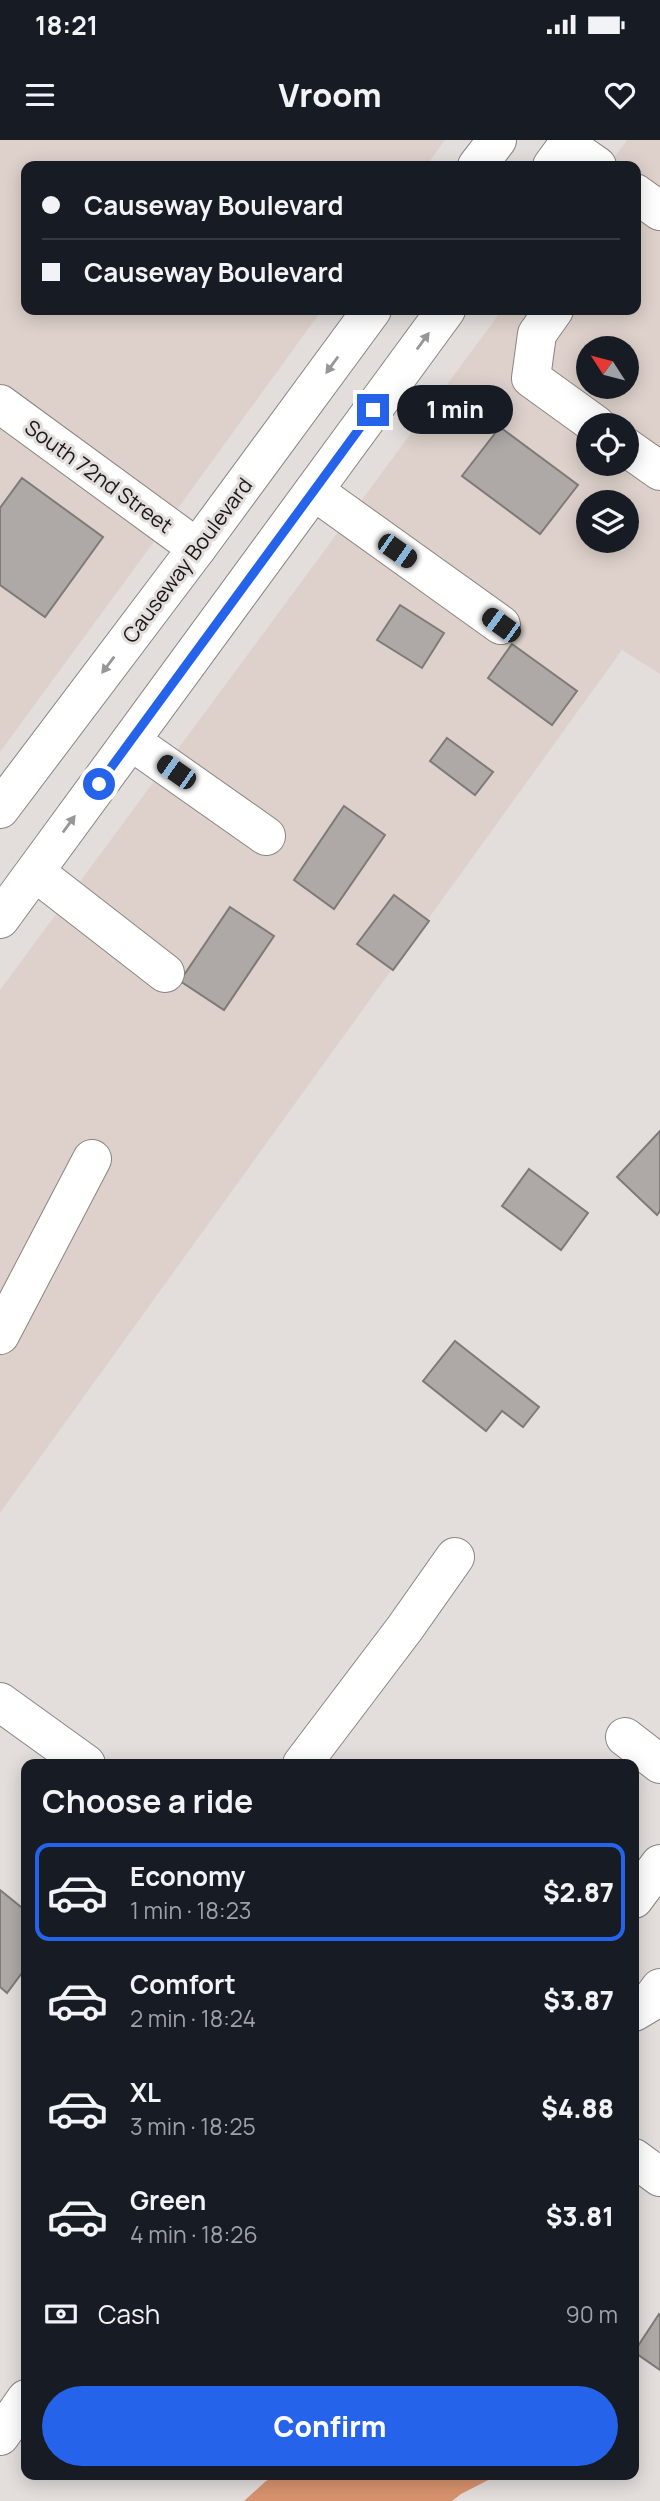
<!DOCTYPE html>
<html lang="en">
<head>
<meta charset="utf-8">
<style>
  body { margin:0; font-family:Manrope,sans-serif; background:#242831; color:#f1f3f6; height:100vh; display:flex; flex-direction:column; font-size:26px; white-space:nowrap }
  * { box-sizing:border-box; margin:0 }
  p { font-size:23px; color:#9ea1a6 }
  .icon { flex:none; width:38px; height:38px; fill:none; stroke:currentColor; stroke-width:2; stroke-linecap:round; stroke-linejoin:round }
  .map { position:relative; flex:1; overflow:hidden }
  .sheet { position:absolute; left:21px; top:1619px; width:618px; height:721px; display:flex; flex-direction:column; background:#171b24; border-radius:14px; box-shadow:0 4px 18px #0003 }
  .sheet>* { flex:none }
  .guide { position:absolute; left:21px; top:21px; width:620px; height:154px; border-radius:14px; box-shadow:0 4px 18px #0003; display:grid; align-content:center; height:154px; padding:0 21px; background:#171b24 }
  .needle { width:46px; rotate:306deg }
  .fabs { position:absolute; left:576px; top:196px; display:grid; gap:14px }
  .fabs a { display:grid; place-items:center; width:63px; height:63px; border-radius:50%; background:#171b24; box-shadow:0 4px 18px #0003; font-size:35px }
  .end { position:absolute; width:32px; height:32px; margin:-16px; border:9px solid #2563eb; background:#fff; box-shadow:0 0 0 4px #fff }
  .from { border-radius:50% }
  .bubble { position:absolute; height:49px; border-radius:24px; background:#171b24; box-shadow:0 4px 18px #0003; font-size:23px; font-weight:800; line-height:49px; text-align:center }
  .car { position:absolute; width:21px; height:42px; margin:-21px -10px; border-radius:9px; box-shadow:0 0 5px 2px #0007; background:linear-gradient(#222 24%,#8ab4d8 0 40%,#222 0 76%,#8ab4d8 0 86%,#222 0) }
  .guide b { display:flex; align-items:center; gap:24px; height:66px; font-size:26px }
  .guide b+b { border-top:2px solid #363941 }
  .guide i { width:18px; height:18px; background:#f1f3f6 }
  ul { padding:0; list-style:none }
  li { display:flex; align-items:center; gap:21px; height:98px; margin:0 14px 10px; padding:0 7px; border:4px solid transparent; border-radius:14px }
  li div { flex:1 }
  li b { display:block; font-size:26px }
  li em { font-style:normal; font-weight:800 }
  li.selected { border-color:#2563eb }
  li>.icon { width:63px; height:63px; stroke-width:1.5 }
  h2 { padding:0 21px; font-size:32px; line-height:84px }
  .pay { display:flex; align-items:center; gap:18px; height:77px; padding:0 21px; font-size:26px }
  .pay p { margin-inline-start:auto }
  .primary-button { display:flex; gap:14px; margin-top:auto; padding:14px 21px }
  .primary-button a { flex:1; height:80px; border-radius:42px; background:#2563eb; color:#fff; font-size:28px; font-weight:800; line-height:80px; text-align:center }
  .status { display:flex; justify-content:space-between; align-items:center; height:49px; padding:0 35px; background:#171b24; direction:ltr }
  .status svg { height:19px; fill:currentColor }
  header { display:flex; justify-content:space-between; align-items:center; height:91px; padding:0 21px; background:#171b24; font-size:32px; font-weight:800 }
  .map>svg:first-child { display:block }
  .built { fill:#ded1cb; fill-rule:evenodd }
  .water { fill:#d8936e }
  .building { fill:#aea9a7; stroke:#7e7a78; stroke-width:2 }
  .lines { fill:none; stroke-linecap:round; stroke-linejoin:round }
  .minor-casing { stroke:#898582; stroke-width:40 }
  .major-casing { stroke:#898582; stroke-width:40 }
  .minor { stroke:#fff; stroke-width:38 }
  .major { stroke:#fff; stroke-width:38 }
  .oneway { fill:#989797 }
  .route { stroke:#2563eb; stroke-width:9 }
  .labels { text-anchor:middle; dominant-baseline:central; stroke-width:6; stroke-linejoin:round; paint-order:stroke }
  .street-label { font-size:21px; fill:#191717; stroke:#e3dedc }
</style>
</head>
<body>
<div class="status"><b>18:21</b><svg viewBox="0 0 49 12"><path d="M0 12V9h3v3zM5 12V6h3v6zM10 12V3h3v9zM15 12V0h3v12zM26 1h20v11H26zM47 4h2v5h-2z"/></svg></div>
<header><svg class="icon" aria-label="menu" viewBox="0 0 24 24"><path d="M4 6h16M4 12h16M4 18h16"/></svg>Vroom<svg class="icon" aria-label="heart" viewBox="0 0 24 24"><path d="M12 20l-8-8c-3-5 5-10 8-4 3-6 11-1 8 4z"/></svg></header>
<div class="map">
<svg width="660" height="2361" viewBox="0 0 660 2361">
  <rect width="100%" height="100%" fill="#e3dedc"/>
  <path class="built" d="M0 0H445L426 26H26V170H322L176 371 0 243Z
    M627 0H660V534L622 510 0 1373V850L502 170H635V26H608ZM588 208H626V247H588ZM588 285H626V324H588ZM588 362H626V401H588Z
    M0 286 156 399 0 612Z"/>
  <path class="water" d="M277 2335V2334L498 2335 461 2354 452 2361H244L266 2341Z"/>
  <path class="building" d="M500 287 578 345 540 394 462 336Z
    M22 338 103 397 45 477 0 445V368Z
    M400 465 444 493 422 528 377 500Z
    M512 504 577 551 552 585 488 538Z
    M447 598 493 632 475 655 430 621Z
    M344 666 385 695 334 769 294 740Z
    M394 755 429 781 393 830 357 804Z
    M230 767 274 796 224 870 180 841Z
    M660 991V1071L657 1075 617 1037Z
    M529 1029 588 1073 561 1110 502 1066Z
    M455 1201 539 1267 523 1287 502 1271 486 1291 423 1241Z
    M0 1750 26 1771V1836L22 1833 7 1853 0 1847Z
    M659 2174 660 2175V2230L634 2212Z"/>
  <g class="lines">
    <g class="minor-casing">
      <path id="minor" d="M567 5 597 26
        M635 53 660 71
        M554 170 537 194 531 238 596 285
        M0 264 197 408
        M626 307 660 331
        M314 351 501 485
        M131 601 266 696
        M35 732 165 833
        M0 1195 92 1019
        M0 1562 86 1624
        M625 1597 660 1624
        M302 1624 405 1488 455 1417
        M634 1759 660 1724
        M634 1872 649 1863 660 1848
        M634 2018 660 2037
        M0 2296 26 2259"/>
    </g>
    <g class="major-casing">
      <path id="major" d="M477 26 497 0
        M552 26 571 0
        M0 669 197 408 372 170
        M0 779 446 170"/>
    </g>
    <use href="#minor" class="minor"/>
    <use href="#major" class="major"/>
  </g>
  <defs><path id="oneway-solid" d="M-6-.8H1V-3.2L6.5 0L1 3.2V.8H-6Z" transform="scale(1.75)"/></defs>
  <g class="oneway">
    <use href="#oneway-solid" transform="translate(423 201) rotate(-54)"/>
    <use href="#oneway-solid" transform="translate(332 225) rotate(126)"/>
    <use href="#oneway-solid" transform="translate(108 525) rotate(127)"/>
    <use href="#oneway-solid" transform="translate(69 684) rotate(-54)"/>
  </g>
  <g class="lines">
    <path class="route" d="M99 644 373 270"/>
  </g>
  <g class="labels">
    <g class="street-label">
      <text transform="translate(99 336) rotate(36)">South 72nd Street</text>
      <text transform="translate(187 420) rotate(-53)">Causeway Boulevard</text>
    </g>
  </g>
</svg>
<div class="fabs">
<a><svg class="needle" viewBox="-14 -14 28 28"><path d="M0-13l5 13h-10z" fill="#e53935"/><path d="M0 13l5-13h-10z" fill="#9ea1a6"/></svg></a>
<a><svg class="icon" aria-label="locate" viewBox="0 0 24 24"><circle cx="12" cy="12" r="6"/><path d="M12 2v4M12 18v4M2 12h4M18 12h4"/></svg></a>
<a><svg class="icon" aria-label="layers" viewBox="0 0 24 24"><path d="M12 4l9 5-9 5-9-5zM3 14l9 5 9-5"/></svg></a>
</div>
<i class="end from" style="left:99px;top:644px"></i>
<i class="end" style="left:373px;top:270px"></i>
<div class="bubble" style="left:397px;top:245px;width:116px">1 min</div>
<i class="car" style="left:397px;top:411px;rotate:125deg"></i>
<i class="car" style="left:501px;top:485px;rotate:306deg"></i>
<i class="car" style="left:176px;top:632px;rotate:305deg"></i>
<div class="guide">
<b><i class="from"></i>Causeway Boulevard</b>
<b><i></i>Causeway Boulevard</b>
</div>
<section class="sheet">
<h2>Choose a ride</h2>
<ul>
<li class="selected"><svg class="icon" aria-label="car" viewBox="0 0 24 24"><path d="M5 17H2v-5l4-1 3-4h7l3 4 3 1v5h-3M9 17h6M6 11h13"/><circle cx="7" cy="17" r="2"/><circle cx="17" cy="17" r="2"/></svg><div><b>Economy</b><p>1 min · 18:23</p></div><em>$2.87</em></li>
<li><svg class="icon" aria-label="car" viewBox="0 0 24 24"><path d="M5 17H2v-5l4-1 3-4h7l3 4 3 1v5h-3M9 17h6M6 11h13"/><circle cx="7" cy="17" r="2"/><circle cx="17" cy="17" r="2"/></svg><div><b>Comfort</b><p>2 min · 18:24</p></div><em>$3.87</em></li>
<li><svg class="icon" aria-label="car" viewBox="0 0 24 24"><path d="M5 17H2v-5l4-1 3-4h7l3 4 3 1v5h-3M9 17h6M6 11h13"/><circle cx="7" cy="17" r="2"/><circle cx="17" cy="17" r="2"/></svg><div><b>XL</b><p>3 min · 18:25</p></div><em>$4.88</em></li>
<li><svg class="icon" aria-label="car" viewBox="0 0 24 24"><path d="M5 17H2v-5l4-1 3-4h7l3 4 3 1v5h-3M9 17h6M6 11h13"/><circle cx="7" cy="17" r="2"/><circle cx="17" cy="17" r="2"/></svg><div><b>Green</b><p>4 min · 18:26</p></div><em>$3.81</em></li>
</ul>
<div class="pay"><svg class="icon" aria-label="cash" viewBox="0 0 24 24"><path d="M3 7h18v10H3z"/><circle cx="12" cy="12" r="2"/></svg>Cash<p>90 m</p></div>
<div class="primary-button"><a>Confirm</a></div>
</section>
</div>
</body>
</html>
